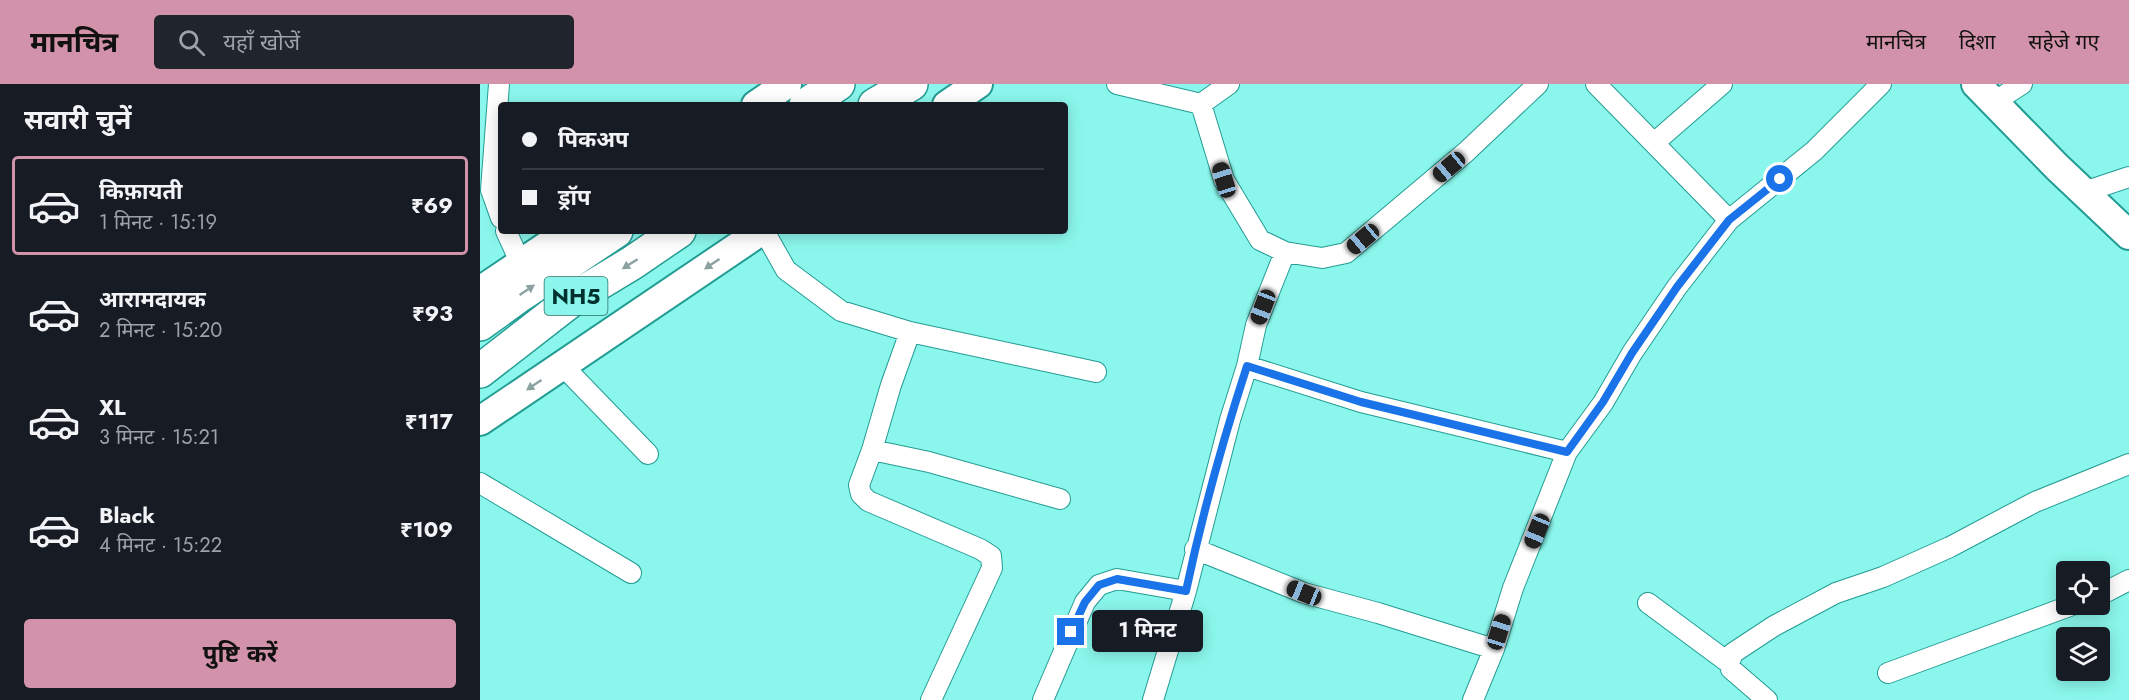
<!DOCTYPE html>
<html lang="hi">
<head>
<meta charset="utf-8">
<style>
  body { margin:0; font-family:Jost,"Noto Sans Devanagari",sans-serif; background:#20242c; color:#f1f3f6; height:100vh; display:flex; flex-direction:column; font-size:22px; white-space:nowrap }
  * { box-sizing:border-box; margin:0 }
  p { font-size:20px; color:#9ea1a6 }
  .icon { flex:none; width:33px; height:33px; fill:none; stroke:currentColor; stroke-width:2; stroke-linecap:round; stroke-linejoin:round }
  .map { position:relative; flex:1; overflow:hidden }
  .drawer { display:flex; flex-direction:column; background:#171b24; width:480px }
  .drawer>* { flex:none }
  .banner { position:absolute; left:18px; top:18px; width:570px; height:132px; border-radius:6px; box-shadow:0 3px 15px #0003; display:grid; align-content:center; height:132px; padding:0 24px; background:#171b24 }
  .buttons { position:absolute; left:1576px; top:477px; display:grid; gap:12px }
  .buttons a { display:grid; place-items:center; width:54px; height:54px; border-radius:6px; background:#171b24; box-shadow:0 3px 15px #0003; font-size:30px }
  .end { position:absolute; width:27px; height:27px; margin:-14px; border:8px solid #1a73e8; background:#fff; box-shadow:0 0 0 3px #fff }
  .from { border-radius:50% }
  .bubble { position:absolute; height:42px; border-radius:6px; background:#171b24; box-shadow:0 3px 15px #0003; font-size:20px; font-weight:700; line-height:42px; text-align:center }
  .car { position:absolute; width:18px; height:36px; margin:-18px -9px; border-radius:8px; box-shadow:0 0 4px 2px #0007; background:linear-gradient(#222 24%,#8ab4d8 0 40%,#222 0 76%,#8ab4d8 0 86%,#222 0) }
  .banner b { display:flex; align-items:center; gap:21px; height:57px; font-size:22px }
  .banner b+b { border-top:2px solid #363941 }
  .banner i { width:15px; height:15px; background:#f1f3f6 }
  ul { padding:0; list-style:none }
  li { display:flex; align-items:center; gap:18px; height:99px; margin:0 12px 9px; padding:0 12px; border:3px solid transparent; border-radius:6px }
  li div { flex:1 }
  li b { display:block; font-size:22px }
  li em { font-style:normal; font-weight:700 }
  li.selected { border-color:#d292aa }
  li>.icon { width:54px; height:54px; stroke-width:1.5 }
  h2 { padding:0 24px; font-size:27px; line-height:72px }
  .primary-button { display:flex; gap:12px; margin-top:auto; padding:12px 24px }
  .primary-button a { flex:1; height:69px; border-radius:6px; background:#d292aa; color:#111; font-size:24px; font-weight:700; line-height:69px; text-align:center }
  header { display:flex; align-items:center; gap:36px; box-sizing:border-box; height:84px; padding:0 30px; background:#d292aa; color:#111 }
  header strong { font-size:28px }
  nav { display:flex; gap:33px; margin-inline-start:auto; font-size:21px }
  .search { width:420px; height:54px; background:#20242c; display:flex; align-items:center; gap:15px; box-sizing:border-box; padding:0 21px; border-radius:6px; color:#9ea1a6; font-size:22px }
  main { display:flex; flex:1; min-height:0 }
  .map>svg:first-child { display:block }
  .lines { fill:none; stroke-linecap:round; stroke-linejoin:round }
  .street-casing { stroke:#239c94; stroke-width:22 }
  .secondary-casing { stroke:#239c94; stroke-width:32 }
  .highway-casing { stroke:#239c94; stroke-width:36 }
  .street { stroke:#fff; stroke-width:20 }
  .secondary { stroke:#fff; stroke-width:28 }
  .highway { stroke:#fff; stroke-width:33 }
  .oneway { fill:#8ca2a1 }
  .route { stroke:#1a73e8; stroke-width:8 }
  .labels { text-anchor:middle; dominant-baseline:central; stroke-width:6; stroke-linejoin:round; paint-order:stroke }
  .shield { fill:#8bf7ec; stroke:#2a6c67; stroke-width:1.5 }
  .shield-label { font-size:22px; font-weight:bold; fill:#00312e }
</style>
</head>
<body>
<header>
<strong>मानचित्र</strong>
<div class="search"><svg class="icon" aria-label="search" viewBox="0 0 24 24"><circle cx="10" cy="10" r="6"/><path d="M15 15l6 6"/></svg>यहाँ खोजें</div>
<nav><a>मानचित्र</a><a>दिशा</a><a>सहेजे गए</a></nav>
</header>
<main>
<section class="drawer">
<h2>सवारी चुनें</h2>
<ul>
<li class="selected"><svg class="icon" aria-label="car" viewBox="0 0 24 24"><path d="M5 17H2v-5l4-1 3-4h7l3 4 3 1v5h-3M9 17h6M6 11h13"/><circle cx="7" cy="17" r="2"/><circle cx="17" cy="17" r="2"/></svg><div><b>किफ़ायती</b><p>1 मिनट · 15:19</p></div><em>₹69</em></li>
<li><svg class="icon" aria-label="car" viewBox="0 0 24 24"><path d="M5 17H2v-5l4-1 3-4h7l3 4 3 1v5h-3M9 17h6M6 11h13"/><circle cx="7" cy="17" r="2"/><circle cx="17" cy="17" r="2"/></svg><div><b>आरामदायक</b><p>2 मिनट · 15:20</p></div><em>₹93</em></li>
<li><svg class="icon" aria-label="car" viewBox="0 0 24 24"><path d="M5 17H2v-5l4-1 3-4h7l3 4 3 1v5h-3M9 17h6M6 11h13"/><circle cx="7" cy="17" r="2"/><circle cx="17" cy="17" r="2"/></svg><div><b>XL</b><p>3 मिनट · 15:21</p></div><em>₹117</em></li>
<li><svg class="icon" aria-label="car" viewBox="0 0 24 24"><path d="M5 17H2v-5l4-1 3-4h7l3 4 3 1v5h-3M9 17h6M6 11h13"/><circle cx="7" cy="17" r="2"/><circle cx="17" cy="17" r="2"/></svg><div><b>Black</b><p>4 मिनट · 15:22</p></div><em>₹109</em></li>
</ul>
<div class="primary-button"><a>पुष्टि करें</a></div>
</section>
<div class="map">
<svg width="1649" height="616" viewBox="0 0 1649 616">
  <rect width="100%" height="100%" fill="#8bf7ec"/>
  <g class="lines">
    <g class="street-casing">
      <path id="street" d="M19 0 11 106 21 134
        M637 0 721 20 749 0
        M1116 0 1249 136
        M1514 18 1542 0
        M721 20 744 96 780 156 805 168 842 174 866 169 986 68 1058 0
        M1174 59 1242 0
        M1604 108 1649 93
        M26 147 41 180
        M284 147 306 186 361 227 430 248 616 288
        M805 168 776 241 767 282 881 318 1087 368 1123 319 1152 269 1197 203 1249 136 1334 67 1401 0
        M430 248 411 301 392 366 379 401 381 410 388 417 500 465 511 472 512 484 451 616
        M82 281 168 370
        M392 366 449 378 580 415
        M0 399 151 489
        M715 465 824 509 898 529 1014 565
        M1620 511 1649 496
        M1168 519 1249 579
        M1408 589 1595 520
        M563 616 605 518 619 501 637 495 706 507
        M673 616 706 507 750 336 767 282
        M993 616 1014 565 1033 504 1087 368
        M1287 616 1251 585 1249 579 1253 569 1294 542 1356 509 1403 493 1470 463 1555 418 1649 380"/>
    </g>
    <g class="secondary-casing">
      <path id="secondary" d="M1496 0 1577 83 1649 151
        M276 21 307 0
        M467 21 498 0
        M0 207 89 147
        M0 337 281 147"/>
    </g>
    <g class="highway-casing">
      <path id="highway" d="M326 21 358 0
        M395 21 431 0
        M0 240 40 211 136 147
        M0 287 94 214 152 179 199 147"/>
    </g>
    <use href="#street" class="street"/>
    <use href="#secondary" class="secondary"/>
    <use href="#highway" class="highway"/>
  </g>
  <defs><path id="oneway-solid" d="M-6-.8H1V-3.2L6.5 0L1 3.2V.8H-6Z" transform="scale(1.5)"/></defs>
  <g class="oneway">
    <use href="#oneway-solid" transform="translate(150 180) rotate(148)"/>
    <use href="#oneway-solid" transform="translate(232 180) rotate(146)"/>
    <use href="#oneway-solid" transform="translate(47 206) rotate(-34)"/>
    <use href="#oneway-solid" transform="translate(54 301) rotate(146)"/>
  </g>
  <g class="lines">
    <path class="route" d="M591 548 605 518 619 501 637 495 706 507C722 431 743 356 767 282L881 318 1087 368 1123 318 1152 269 1197 203 1249 136 1300 95"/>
  </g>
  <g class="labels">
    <rect class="shield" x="64.5" y="193" width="63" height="38" rx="4.5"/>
    <g class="shield-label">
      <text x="96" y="212">NH5</text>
    </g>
  </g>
</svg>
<div class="buttons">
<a><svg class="icon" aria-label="locate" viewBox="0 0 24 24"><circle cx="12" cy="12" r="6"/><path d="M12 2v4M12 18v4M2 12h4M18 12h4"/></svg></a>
<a><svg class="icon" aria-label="layers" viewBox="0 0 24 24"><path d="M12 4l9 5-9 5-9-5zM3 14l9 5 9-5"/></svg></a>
</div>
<i class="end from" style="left:1300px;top:95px"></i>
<i class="end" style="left:591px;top:548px"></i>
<div class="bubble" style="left:612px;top:526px;width:111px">1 मिनट</div>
<i class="car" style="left:969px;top:83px;rotate:230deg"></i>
<i class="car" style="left:744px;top:96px;rotate:343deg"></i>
<i class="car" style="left:883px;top:155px;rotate:230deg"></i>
<i class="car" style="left:783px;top:223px;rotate:201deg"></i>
<i class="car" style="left:1057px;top:447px;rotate:202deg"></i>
<i class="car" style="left:824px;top:509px;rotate:292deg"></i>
<i class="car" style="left:1019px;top:548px;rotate:17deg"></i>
<div class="banner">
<b><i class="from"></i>पिकअप</b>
<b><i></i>ड्रॉप</b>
</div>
</div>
</main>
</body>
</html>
